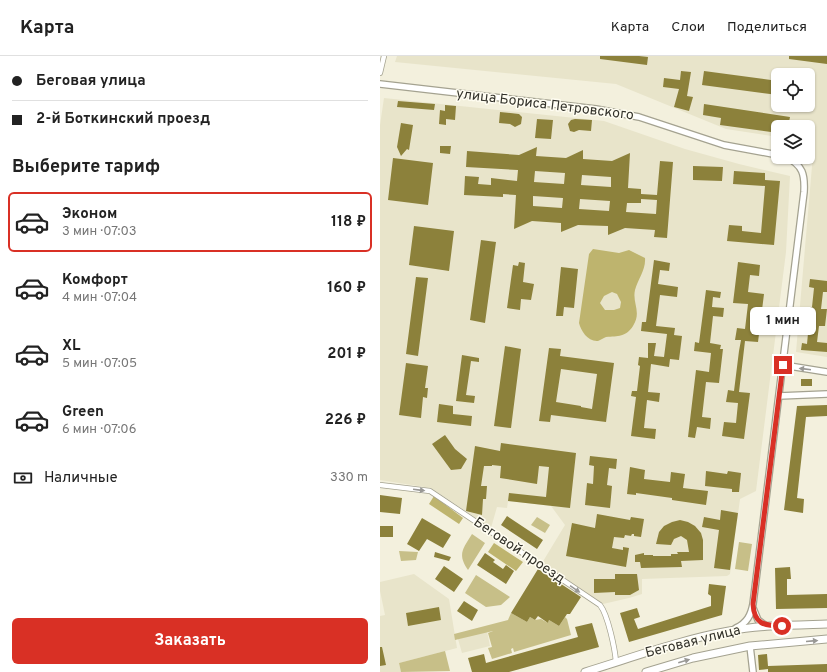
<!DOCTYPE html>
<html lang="ru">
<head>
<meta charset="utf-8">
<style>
  body { margin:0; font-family:Overpass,sans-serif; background:#f2f2f2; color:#222; height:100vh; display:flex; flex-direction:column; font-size:15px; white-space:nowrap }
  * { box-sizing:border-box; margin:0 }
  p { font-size:13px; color:#767676 }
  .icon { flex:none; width:22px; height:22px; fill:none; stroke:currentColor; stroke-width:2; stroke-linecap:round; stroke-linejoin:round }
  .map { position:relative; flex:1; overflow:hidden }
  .details { display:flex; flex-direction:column; background:#fff; width:380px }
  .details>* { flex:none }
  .banner { display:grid; align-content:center; height:88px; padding:0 12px; background:#fff }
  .controls { position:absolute; left:391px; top:12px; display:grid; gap:8px }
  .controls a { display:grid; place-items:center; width:44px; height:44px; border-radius:6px; background:#fff; box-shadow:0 1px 3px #0004; font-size:20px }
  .end { position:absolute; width:18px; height:18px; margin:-9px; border:5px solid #d93025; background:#fff; box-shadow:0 0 0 2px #fff }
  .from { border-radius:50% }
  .bubble { position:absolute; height:28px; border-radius:6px; background:#fff; box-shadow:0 1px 3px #0004; font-size:13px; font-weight:700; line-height:28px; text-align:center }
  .banner b { display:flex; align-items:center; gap:14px; height:38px; font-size:15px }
  .banner b+b { border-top:1px solid #e0e0e0 }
  .banner i { width:10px; height:10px; background:#222 }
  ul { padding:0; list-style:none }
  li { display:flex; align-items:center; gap:12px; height:60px; margin:0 8px 6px; padding:0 4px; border:2px solid transparent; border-radius:6px }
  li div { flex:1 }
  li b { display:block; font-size:15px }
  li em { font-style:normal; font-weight:700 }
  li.selected { border-color:#d93025 }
  li>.icon { width:36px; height:36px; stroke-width:1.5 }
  h2 { padding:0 12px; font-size:18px; line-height:48px }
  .pay { display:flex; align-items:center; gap:10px; height:44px; padding:0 12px; font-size:15px }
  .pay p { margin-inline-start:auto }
  .cta { display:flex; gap:8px; margin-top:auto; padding:8px 12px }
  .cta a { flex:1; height:46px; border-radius:6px; background:#d93025; color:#fff; font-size:16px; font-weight:700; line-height:46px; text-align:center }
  header { display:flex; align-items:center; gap:24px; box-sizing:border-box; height:56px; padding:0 20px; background:#fff; border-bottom:1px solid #e0e0e0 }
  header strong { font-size:19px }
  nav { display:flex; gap:22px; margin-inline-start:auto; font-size:14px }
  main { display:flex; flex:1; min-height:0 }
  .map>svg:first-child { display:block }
  .built { fill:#e8e4ca; fill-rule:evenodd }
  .green { fill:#c7bf88 }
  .forest { fill:#beb46e; fill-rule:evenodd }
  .building { fill:#8c813b; fill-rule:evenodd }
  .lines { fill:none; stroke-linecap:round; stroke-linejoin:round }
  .minor-casing { stroke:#a4a290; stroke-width:6 }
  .tertiary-casing { stroke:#a4a290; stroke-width:8 }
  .primary-casing { stroke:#a4a290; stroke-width:9 }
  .minor { stroke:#fff; stroke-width:4.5 }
  .tertiary { stroke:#fff; stroke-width:5.5 }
  .primary { stroke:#fff; stroke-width:7 }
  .oneway { fill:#999895 }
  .route { stroke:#d93025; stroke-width:5 }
  .labels { text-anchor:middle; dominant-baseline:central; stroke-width:3; stroke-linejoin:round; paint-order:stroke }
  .street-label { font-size:14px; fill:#33322b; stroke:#fffdf1 }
</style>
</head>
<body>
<header>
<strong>Карта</strong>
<nav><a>Карта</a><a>Слои</a><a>Поделиться</a></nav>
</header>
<main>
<section class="details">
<div class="banner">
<b><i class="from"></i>Беговая улица</b>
<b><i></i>2-й Боткинский проезд</b>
</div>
<h2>Выберите тариф</h2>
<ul>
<li class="selected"><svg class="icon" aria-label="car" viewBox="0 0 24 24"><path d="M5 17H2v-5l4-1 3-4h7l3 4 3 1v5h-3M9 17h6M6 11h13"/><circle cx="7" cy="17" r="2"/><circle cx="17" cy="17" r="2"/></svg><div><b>Эконом</b><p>3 мин · 07:03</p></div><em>118 ₽</em></li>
<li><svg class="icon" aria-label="car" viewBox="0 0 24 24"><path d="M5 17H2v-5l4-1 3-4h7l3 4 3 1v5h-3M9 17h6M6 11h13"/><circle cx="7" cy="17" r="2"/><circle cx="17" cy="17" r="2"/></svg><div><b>Комфорт</b><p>4 мин · 07:04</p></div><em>160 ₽</em></li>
<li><svg class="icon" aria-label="car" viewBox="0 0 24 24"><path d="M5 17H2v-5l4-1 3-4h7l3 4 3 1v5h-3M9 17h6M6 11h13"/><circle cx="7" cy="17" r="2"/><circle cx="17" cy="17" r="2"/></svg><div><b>XL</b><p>5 мин · 07:05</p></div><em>201 ₽</em></li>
<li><svg class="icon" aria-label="car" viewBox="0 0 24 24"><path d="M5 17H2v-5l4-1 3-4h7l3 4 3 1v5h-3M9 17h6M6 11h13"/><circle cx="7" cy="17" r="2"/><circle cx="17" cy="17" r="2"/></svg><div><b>Green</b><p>6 мин · 07:06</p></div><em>226 ₽</em></li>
</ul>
<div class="pay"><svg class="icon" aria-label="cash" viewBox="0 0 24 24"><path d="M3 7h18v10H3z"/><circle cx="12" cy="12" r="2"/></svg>Наличные<p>330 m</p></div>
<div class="cta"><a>Заказать</a></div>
</section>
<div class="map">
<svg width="447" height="616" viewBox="0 0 447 616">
  <rect width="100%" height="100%" fill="#f3f0dd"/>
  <path class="built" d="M17 0H447V301L416 296 434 87 428 86V71H398V81L346 73 236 28 15 6ZM398 19H428V49H398Z
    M4 42 224 65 305 93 359 108 410 120 406 196 376 435 360 443 350 518 347 520 262 523V538L249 542 223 548 162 507 185 469 171 450 128 445 127 452 117 451 111 472 51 432 0 424V69Z
    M34 518 69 543 77 592 19 607 21 616H0V560L5 559 0 535V526Z
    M107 575 110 590 82 597 78 583Z"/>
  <path class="green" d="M157 461 170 469 165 477 151 469Z
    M92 478 105 487 88 514C77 498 83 493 92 478Z
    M359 486 372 488 368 515 355 513Z
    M19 495 38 496 36 504 21 505Z
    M96 519 130 541 121 549 106 551 85 537Z
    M131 557 147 566 150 561 155 564 161 563 168 567 169 564 179 570 185 561 187 563 191 579 134 596 133 592 131 593 132 597 112 603 108 592 112 591 108 577 113 575 75 584 74 578 128 564Z
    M65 595 70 615 21 616 19 607Z"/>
  <path class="forest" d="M213 193 239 197 249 194 265 202C266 214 258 223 255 234 252 247 262 256 253 270 246 281 238 280 226 281 223 282 221 284 218 285 208 286 201 275 199 267L209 198ZM232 236 237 238 241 246 240 252 234 254H225L220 247 224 240Z
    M54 440 83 462 79 468 49 448Z
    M114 487 143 506 136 515 108 496Z"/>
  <path class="building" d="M220 0H259L268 1 267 9 220 3Z
    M409 0H447V8L409 3Z
    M301 15 311 16 307 40 313 41 309 55 294 51 299 33 283 31 284 22 300 24Z
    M324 15 398 25V39L322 29Z
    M18 45 55 48 54 54 17 51Z
    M324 48 410 61 408 71H398V77L340 69 341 62 323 59Z
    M65 49 76 50 75 64 66 63V69L59 68 60 54 65 55Z
    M120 56 139 58 142 61 141 68 135 71 130 68 119 67Z
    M157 63 173 64 171 83 155 82Z
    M195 63 212 64 211 75 199 74 194 76 190 75 188 68 191 64Z
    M21 67 33 69 29 94 27 93 21 100 17 91Z
    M60 90H71L70 98 60 97Z
    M157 91 156 100 186 102 203 94V103L232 105 250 97 248 132 261 133V138L277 139 280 105 293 106 287 182 274 181 275 174 245 172 228 179V170L198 169 181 176V167L152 165 134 173 136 139 123 138V141L84 139 85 120 99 121 98 128 111 129V122L137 125 138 114 86 111 87 95 139 99ZM155 115 185 117 184 128 154 126ZM202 119 231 121V131L201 129ZM153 140 183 142 182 152 153 150ZM200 143 230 145 229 155 199 153ZM261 143 277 144 276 158 246 156 247 147H261Z
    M13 102 53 107 48 149 8 144Z
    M313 110 343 111 342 125 313 124Z
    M354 115 385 117V124L400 125 394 189 347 185 349 169 362 170V175L381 177 385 130 353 128Z
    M34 170 74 175 69 215 29 209Z
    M101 184 116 186 105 267 90 264Z
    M274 204 290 207 289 215 280 214 278 228 298 231 297 241 280 239 276 270 295 272 294 279 302 280 299 304 290 303 289 311 271 308 268 336 280 337 279 346 267 344 264 372 276 373 275 383 251 380 256 341 251 340 252 335H257L260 310 258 309 259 301 268 302V287H276L274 300 284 301 287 278 261 275 262 266H266Z
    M139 206 145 207 143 226 154 228 151 244 141 243 140 254 127 252 133 209 138 210Z
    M358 206 380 209 379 220 370 219 368 236 384 238 378 286 365 285 359 336 370 337 364 383 342 380 344 366 356 367 358 347 346 346 348 334 354 335 359 295 361 284H355L357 272 365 273 368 248 353 247Z
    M181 211 198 213 194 252 184 251 183 260H176Z
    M36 221 48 222 38 300 26 298Z
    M430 223 447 225V236H443L441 253H447L445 270H439L437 286 447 287V296L421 294 422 287 427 288 429 267H427L428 251H432L434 232 429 231Z
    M326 234 341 236 340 242 333 241 332 251 344 252 343 261 333 260 330 287 341 289 340 293H343L339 327 326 326 322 361 331 362 330 373 317 371 315 382 308 381 316 314 329 316 331 297 314 295 315 286 319 287Z
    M125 290 141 293 131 372 114 370Z
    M169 292 181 293 180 300 234 307 226 366 171 359 170 366 159 365ZM181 313 217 318 212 353 201 351V350L176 346Z
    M82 299 99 302V306L91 305 86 339 95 340 94 347 76 345Z
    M26 307 48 310 45 332H48L47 342 43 341 41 362 19 359Z
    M421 323H432V330H421Z
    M59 348 73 350V358L92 360 91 370 57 366Z
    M447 349V360L426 361 417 442 424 443 423 457 404 454 417 350Z
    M65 379 75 393 87 403 81 413 71 414 52 388Z
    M121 387 196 397 190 452 128 445 129 437 166 441 169 411 159 410 157 428 120 422 121 410 112 409V410H104L101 430H107L106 443H103L102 459 86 455 95 390 120 395Z
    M210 400 237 403 236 413 229 412 227 429 232 430 230 452 205 449 207 427 213 428 214 410 209 409Z
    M250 411 265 414 264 423 290 426 291 416 305 418 303 432 328 435 326 449 292 444V442L256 437V439L247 438Z
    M326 415 347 418 348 415 361 417 359 436H352V433L325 430Z
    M0 439 22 442 20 458 0 456Z
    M341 454 358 457 350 514 334 512 339 474 322 471 324 461 340 464Z
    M217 458 250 464 251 461 264 463 261 481 254 480V478H252L251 480 245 479 244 482 234 481 232 492 243 494V491L249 492 246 511 186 500 192 467 215 472Z
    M127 460 163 484 157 493 121 469Z
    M42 462 71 479 63 492 47 483 39 495 27 488Z
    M300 464 308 466 315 470 321 477 323 484V504L301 505 302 511 261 512 260 506H255V499L264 497V499H273V500H291V498H298L297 496H309L307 484 301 480 294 483 291 489 276 488 279 476 284 470 292 466Z
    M0 470H13V481H0Z
    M55 496 71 501 69 505 54 501Z
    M105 497 115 504 113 506 123 513 126 509 134 515 126 528 97 509Z
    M64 510 83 523 74 536 55 523Z
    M410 511 411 523H407V539L447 538V552L396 553 395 512Z
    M158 513 201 541 190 558H187L179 570 169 564 168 567 158 560 155 564 150 561 147 566 131 557Z
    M235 518H257L259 534 250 539H235V536L214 537V523H235Z
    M329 528 346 530 342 559 249 586 240 557 257 552 260 561 254 563 258 573 331 550V540L328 538Z
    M84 545 98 554 92 565 77 555Z
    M59 551 61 564 28 570 26 557Z
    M212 567 219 591 129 616H92L88 602 104 598 106 607 198 581 195 571Z
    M0 591H2L6 609 0 610Z
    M387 598 388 610 447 608V616H388V613L379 614 378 599Z"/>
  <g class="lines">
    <g class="minor-casing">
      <path id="minor" d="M0 17 4 0
        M0 429 50 435 220 549C228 559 235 593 236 606"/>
    </g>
    <g class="tertiary-casing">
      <path id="tertiary" d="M0 28 216 53 259 61 344 89 398 99
        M403 309 447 316
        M399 340 447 338
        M373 552 378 564 386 570
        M356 572C367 567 371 559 373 548L424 136C425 119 423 109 406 101
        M370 590 373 616"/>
    </g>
    <g class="primary-casing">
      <path id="primary" d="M205 616C251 602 303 583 349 575 381 569 414 569 447 568
        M266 616 313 602 370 590 447 583"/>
    </g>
    <use href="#minor" class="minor"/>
    <use href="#tertiary" class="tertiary"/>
    <use href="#primary" class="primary"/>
  </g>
  <defs><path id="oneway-solid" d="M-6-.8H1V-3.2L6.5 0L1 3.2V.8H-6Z"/></defs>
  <g class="oneway">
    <use href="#oneway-solid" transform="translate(425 313) rotate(-173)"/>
    <use href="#oneway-solid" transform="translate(39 434) rotate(7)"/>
    <use href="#oneway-solid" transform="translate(195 533) rotate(34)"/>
    <use href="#oneway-solid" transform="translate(432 585) rotate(-5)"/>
    <use href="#oneway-solid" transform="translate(304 605) rotate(-16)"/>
  </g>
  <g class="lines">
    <path class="route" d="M402 570C384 570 374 568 373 548L403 309"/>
  </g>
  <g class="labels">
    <g class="street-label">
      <text transform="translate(165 49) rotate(7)">улица Бориса Петровского</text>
      <text transform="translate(139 495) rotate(34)">Беговой проезд</text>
      <text transform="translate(313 586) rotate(-14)">Беговая улица</text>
    </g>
  </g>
</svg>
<div class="controls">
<a><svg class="icon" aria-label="locate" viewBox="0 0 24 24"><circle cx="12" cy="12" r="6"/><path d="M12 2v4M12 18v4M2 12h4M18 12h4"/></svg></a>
<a><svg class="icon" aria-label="layers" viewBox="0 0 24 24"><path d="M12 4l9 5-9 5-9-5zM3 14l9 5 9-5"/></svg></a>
</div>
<i class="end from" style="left:402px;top:570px"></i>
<i class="end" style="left:403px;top:309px"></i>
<div class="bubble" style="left:370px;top:251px;width:66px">1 мин</div>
</div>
</main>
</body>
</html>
